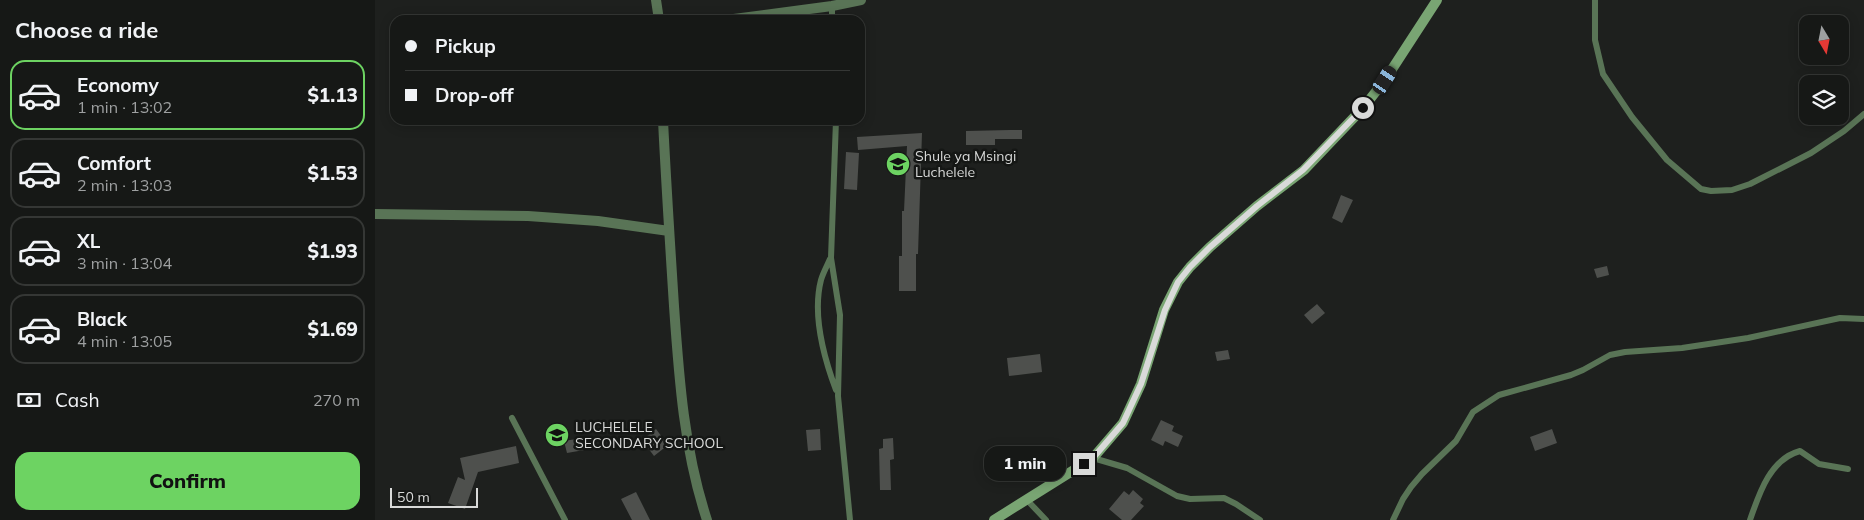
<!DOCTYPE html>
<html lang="en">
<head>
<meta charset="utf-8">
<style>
  body { margin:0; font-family:Mulish,sans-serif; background:#232523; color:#f1f3f6; height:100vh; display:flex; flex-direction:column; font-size:19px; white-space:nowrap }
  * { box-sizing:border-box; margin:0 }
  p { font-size:16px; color:#9ea0a1 }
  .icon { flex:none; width:28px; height:28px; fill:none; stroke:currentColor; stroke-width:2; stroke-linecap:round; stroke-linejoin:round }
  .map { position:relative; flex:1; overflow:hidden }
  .details { display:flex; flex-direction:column; background:#161816; width:375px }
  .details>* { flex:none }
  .banner { position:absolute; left:15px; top:15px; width:475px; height:110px; border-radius:15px; box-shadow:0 2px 12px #0003,0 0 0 1px #353735; display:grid; align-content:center; height:110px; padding:0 15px; background:#161816 }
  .needle { width:32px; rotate:170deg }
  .buttons { position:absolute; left:1424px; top:15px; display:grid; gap:10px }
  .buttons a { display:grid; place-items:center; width:50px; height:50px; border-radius:10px; background:#161816; box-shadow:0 2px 12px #0003,0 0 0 1px #353735; font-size:25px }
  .scale { position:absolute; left:15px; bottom:12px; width:88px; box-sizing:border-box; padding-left:5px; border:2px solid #d9dad9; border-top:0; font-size:14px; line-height:18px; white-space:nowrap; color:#d9dad9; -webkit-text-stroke:4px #151715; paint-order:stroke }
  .end { position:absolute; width:22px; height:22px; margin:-11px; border:6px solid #d9dad9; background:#111; box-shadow:0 0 0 2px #111 }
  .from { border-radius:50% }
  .bubble { position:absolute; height:35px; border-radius:15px; background:#161816; box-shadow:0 2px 12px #0003,0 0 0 1px #353735; font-size:16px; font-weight:800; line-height:35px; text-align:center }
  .car { position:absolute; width:15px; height:30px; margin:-15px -8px; border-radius:6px; box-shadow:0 0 4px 1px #0007; background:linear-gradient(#222 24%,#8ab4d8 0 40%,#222 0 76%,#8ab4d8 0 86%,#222 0) }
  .banner b { display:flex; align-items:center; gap:18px; height:48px; font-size:19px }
  .banner b+b { border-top:1px solid #353735 }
  .banner i { width:12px; height:12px; background:#f1f3f6 }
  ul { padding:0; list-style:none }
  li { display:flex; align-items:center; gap:15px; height:70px; margin:0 10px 8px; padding:0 5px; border:2px solid #353735; border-radius:15px }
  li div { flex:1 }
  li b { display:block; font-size:19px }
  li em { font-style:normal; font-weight:800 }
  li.active { border-color:#6dd362 }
  li>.icon { width:45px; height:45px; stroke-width:1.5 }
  h2 { padding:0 15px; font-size:22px; line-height:60px }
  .pay { display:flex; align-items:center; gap:12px; height:55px; padding:0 15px; font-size:19px }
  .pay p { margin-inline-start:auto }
  .primary-button { display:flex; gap:10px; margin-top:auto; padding:10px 15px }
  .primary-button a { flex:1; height:58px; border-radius:15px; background:#6dd362; color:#111; font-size:20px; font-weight:800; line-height:58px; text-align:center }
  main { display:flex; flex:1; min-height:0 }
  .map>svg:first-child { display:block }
  .building { fill:#4e504d }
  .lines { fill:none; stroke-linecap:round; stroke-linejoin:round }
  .service { stroke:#597456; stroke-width:6 }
  .minor { stroke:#597456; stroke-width:10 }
  .secondary { stroke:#79a573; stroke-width:10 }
  .route { stroke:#d9dad9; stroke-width:6 }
  .labels { text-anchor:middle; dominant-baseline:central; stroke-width:5; stroke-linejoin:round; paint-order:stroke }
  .poi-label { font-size:14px; fill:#d9dad9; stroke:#151715; text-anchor:start }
</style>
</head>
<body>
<main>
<section class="details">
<h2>Choose a ride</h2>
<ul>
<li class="active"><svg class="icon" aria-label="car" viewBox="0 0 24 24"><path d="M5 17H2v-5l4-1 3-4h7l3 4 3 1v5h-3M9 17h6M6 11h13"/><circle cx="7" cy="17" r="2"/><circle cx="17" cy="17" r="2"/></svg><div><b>Economy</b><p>1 min · 13:02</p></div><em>$1.13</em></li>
<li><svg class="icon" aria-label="car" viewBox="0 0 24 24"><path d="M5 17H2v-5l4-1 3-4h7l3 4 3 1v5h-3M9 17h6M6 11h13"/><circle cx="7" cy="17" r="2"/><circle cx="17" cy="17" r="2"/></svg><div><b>Comfort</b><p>2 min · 13:03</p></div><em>$1.53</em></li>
<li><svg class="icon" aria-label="car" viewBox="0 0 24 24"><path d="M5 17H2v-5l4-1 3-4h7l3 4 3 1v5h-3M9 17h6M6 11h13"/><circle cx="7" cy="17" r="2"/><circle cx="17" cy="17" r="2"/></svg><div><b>XL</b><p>3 min · 13:04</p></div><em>$1.93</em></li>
<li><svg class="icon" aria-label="car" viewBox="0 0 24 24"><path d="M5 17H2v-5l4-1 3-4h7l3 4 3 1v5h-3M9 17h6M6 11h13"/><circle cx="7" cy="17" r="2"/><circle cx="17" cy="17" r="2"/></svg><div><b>Black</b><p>4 min · 13:05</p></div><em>$1.69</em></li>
</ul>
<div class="pay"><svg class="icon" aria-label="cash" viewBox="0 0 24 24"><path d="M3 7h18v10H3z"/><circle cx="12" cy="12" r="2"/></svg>Cash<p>270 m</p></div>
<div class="primary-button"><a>Confirm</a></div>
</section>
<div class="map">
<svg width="1489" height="520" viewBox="0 0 1489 520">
  <rect width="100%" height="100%" fill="#1e201e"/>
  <path class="building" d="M635 130H647V139H620V145H591V131Z
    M547 133 543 254H541V291H524V256H527V211H529L532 146 483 150 482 137Z
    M471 152 484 153 482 190 469 189Z
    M966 195 978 200 967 223 957 218Z
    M1232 266 1234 275 1222 278 1219 269Z
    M942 304 950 313 937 324 929 315Z
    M853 350 855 359 842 361 840 352Z
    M665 354 667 372 634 376 632 358Z
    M786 420 799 426 797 431 808 436 803 447 790 441 788 446 776 440Z
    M281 429 293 445 279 456 267 440Z
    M445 429 446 450 433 451 431 430Z
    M1177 429 1182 443 1160 451 1155 437Z
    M213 437 215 449 192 453 189 441Z
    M518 438 519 459 515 460 516 490H505L504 449 508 448V439Z
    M141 446 144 463 103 472 90 509 73 503 83 477 90 480 85 458Z
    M758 490 768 499 765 503 769 506 756 520H747L734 509 749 491 754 495Z
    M261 492 275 520H257L246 499Z"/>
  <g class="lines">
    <path class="service" d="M1220 0V40L1228 74 1257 117 1292 160 1326 189 1336 191 1357 190 1375 184 1436 153 1469 131 1489 114
      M457 6V20
      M461 120 456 258 465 315 463 396 475 520
      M455 259C452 266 448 273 446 280 437 315 449 358 461 390
      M137 418 190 520
      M718 458 752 468 802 496 815 499 849 498 861 504 885 520
      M651 499 671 520
      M1018 520 1028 499 1036 487 1047 474 1081 441 1098 412 1124 395 1196 375 1208 370 1235 355 1250 352 1307 348 1373 338 1465 318 1489 319
      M1375 520C1384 494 1395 459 1425 451L1444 464 1473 469"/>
    <path class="minor" d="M281 0 284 20
      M351 20 457 6 486 0
      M288 120C291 182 295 244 299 306 304 378 309 451 332 520
      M0 214 153 216 223 221 294 231"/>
    <path class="secondary" d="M619 520 718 458 748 423 766 384 789 310 803 282 815 267 835 247 882 206 929 170 988 108 1010 80 1062 0"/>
  </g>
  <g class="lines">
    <path class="route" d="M709 464 718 458 748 423 766 384 790 310 803 282 815 267 835 247 882 206 928 170 988 108"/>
  </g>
  <defs>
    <g id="school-disc" transform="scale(1.25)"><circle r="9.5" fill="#6dd362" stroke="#151715"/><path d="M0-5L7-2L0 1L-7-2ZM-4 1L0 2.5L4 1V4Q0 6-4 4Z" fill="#111"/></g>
  </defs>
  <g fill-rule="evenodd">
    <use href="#school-disc" x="523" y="164"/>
    <use href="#school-disc" x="182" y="435"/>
  </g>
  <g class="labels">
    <g class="poi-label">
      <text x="540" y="156">Shule ya Msingi<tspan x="540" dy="16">Luchelele</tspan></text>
      <text x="200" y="427">LUCHELELE<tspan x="200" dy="16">SECONDARY SCHOOL</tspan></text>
    </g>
  </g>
</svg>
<div class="buttons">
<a><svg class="needle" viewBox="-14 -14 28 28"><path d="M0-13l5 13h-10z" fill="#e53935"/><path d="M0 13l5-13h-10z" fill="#9ea0a1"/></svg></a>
<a><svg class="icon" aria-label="layers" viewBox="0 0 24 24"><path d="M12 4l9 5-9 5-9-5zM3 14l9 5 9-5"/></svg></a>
</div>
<div class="scale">50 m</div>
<i class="end from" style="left:988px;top:108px"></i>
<i class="end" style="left:709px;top:464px"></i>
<div class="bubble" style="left:609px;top:446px;width:82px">1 min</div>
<i class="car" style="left:1010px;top:80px;rotate:33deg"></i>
<div class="banner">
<b><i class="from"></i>Pickup</b>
<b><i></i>Drop-off</b>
</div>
</div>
</main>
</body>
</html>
